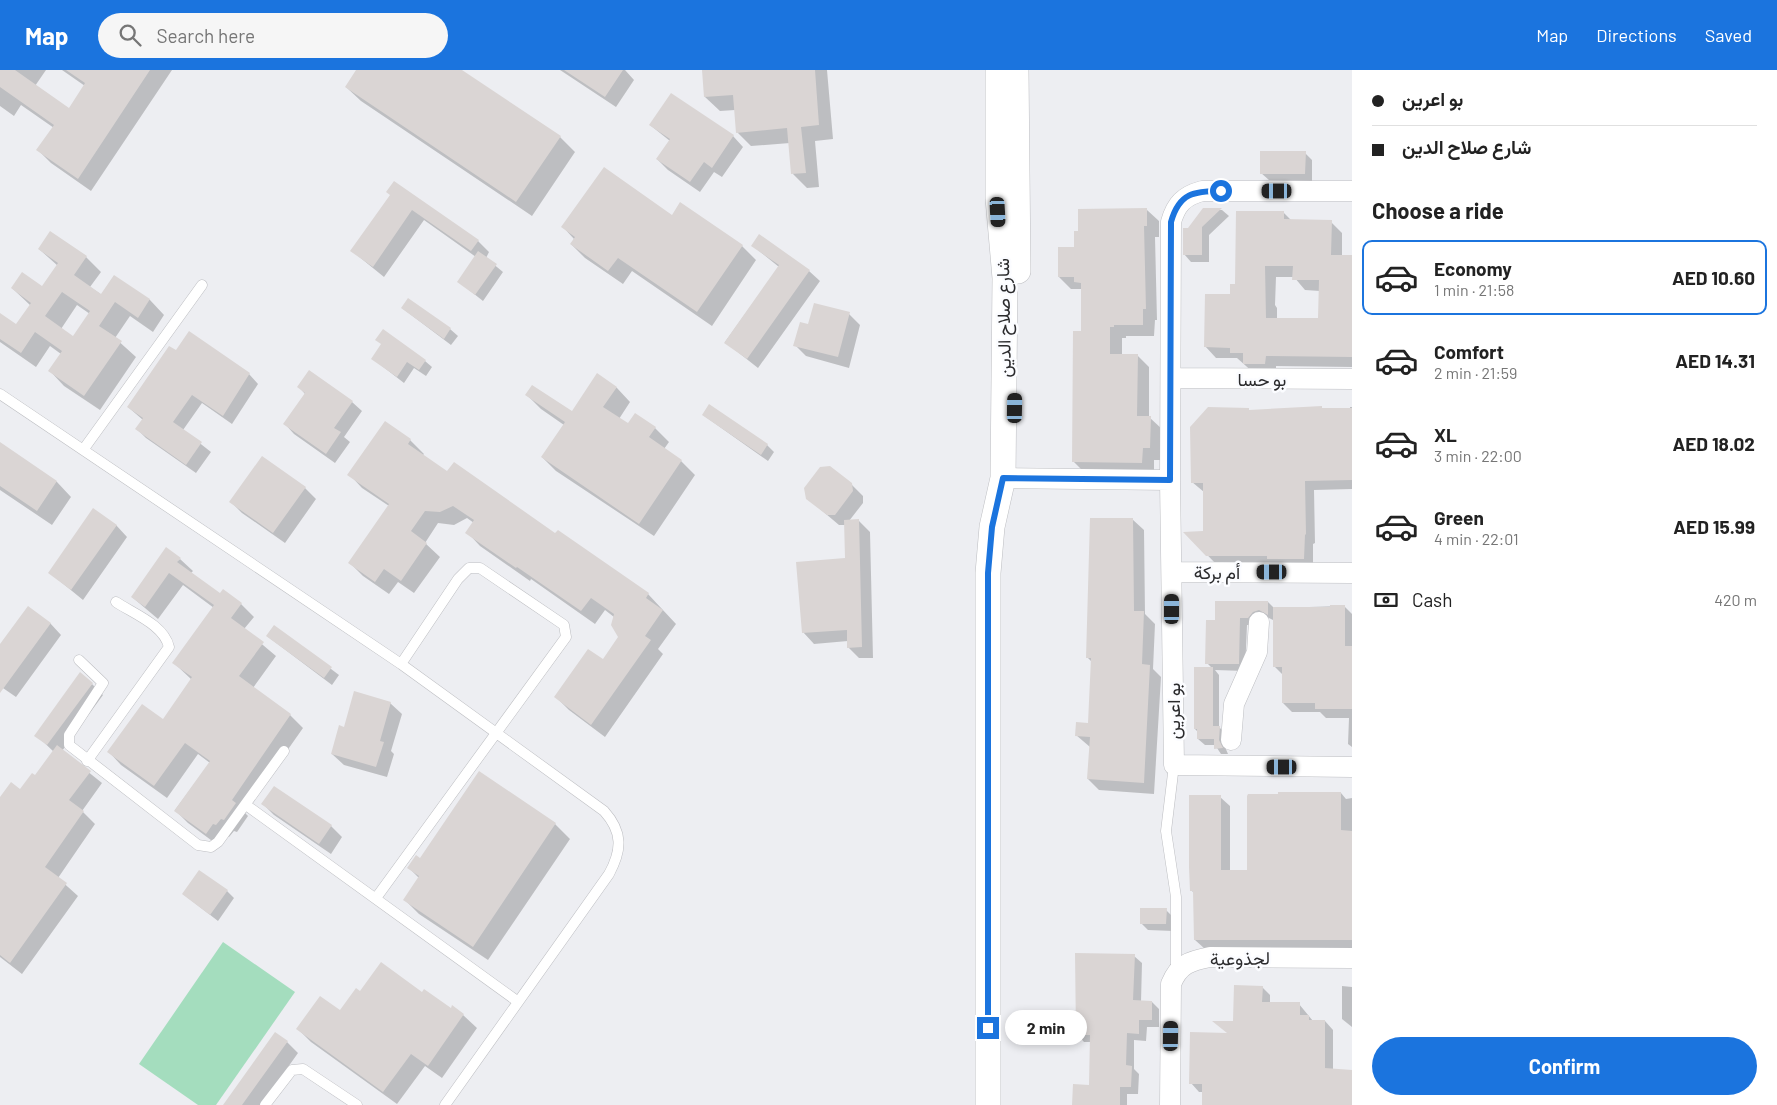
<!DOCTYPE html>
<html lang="en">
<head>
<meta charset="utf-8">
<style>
  body { margin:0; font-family:Barlow,Vazirmatn,sans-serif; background:#f6f6f6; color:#222; height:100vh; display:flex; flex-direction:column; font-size:19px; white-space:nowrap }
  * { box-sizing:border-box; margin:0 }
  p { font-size:16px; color:#767676 }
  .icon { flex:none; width:28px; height:28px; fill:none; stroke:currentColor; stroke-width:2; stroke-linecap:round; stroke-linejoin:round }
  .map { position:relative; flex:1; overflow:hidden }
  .details { display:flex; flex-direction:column; background:#fff; width:425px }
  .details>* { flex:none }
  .banner { display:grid; align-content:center; height:110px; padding:0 20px; background:#fff }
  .end { position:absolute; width:22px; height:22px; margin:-11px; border:6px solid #1b74de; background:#fff; box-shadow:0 0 0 2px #fff }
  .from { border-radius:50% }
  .bubble { position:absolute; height:35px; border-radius:18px; background:#fff; box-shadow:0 2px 8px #0003; font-size:16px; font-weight:700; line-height:35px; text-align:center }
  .car { position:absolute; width:15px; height:30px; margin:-15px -8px; border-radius:6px; box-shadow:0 0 4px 1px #0007; background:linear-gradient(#222 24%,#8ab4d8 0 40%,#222 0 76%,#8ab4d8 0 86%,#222 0) }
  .banner b { display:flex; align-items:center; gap:18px; height:48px; font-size:19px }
  .banner b+b { border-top:1px solid #e0e0e0 }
  .banner i { width:12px; height:12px; background:#222 }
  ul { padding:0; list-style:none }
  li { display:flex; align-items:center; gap:15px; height:75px; margin:0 10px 8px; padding:0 10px; border:2px solid transparent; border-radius:10px }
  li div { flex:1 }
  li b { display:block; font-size:19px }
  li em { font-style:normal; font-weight:700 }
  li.selected { border-color:#1b74de }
  li>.icon { width:45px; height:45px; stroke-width:1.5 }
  h2 { padding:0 20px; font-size:22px; line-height:60px }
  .pay { display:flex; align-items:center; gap:12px; height:55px; padding:0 20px; font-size:19px }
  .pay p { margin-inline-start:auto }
  .action { display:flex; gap:10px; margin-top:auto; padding:10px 20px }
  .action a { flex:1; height:58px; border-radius:30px; background:#1b74de; color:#fff; font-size:20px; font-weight:700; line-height:58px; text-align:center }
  header { display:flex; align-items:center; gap:30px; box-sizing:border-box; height:70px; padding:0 25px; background:#1b74de; color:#fff }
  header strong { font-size:24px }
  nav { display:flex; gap:28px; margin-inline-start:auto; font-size:18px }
  .search { width:350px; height:45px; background:#f6f6f6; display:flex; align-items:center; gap:12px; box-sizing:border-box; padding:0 18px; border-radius:28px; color:#767676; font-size:19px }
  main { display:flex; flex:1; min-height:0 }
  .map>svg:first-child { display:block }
  .park { fill:#a4ddbe }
  .shadow { fill:#0003; fill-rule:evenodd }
  .building { fill:#dad5d4; fill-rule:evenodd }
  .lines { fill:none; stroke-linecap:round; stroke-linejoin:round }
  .service-casing { stroke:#bdbec2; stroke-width:11 }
  .minor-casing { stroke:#bdbec2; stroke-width:21 }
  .tertiary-casing { stroke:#bdbec2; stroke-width:26 }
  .service { stroke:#fff; stroke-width:10 }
  .minor { stroke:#fff; stroke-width:20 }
  .tertiary { stroke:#fff; stroke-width:25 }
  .route { stroke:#1b74de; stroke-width:6 }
  .labels { text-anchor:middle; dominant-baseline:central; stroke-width:5; stroke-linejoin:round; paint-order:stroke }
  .street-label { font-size:18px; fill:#2b2b2d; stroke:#fbfcff }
</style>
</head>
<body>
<header>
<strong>Map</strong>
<div class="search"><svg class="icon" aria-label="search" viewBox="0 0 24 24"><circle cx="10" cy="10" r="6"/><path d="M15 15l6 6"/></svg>Search here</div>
<nav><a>Map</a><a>Directions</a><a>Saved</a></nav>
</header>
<main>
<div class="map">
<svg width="1352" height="1035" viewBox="0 0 1352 1035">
  <rect width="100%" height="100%" fill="#edeef2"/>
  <path class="park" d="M223 872 295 922 216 1035H198L139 994Z"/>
  <path class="shadow" d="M0 0H46L35 16 69 39 85 16 62 0H172L91 121 51 93 38 80 54 58 21 35 14 46 0 36Z
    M357 0H460L560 67 575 82 532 146 361 31 346 17Z
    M560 0H625L634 10 616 37Z
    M703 0H827L833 69 815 71 819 117 807 118 793 104 790 73 751 76 737 62 735 40 720 41 705 27Z
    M650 55 733 66 743 77 722 107 714 102 700 122 668 100 657 89 670 71Z
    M1305 83 1312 90V111L1269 110 1261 103Z
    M394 112 478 171 489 182 486 188 503 202 483 231 459 212 476 187 424 150 384 207 352 181 391 125Z
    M1203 139 1222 140 1229 146 1209 165V192H1191L1184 184 1188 159Z
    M1147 140 1159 151V167H1155L1157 250H1155L1154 266H1126V268H1122V285H1137L1149 297V347L1162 359 1161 390H1154V404L1085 403 1073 391 1083 262 1082 219H1071L1059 207 1075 178Z
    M1283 142 1292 151 1331 152 1342 163V186H1352V297L1276 296V305L1255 304 1237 288H1216L1205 276 1236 215ZM1276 207H1294L1305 220 1320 221V250L1277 249V238L1275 235Z
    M672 146 742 176 756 190 712 256 632 201 623 214 585 188 571 174 574 169 563 157Z
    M753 176 809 201 820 211 758 298 725 272 779 197Z
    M39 179 86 187 101 202 90 217 102 225 114 206 150 230 164 245 153 262 130 246 115 268 136 287 100 340 64 316 50 301 61 284 50 276 36 297 0 272V245L17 256 31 236 12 218 43 217 58 196ZM77 235 90 244 74 268 61 259Z
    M402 238 450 259 458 266 451 275Z
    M849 244 860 255 849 298 806 286 795 275 808 256Z
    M373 289 425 291 432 297 426 306 414 298 404 313Z
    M249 304 258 314 232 354 202 333 183 360 211 382 196 403 146 368 137 359 143 350 128 337Z
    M598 305 617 318 630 332 619 349 628 355 655 358 669 372 664 379 681 391 695 405 654 466 556 401 542 387 564 355 541 339 527 325 572 343Z
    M299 317 352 332 362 341 344 367 350 372 335 393 294 364 285 354 305 324Z
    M1350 337H1352V455V419L1314 420 1315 473 1313 474V498L1217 495 1186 463 1205 462 1204 422 1192 412 1250 341 1350 339Z
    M703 345 767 375 774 382 768 391Z
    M385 353 410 370 424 384 422 386 447 403 556 465 648 524 676 554 658 579 663 584 605 667 569 640 556 627 603 591 619 568 614 547 605 540 595 554 531 509 530 511 480 476 467 462 474 453 467 448 454 455 438 453 425 473 440 487 414 523 398 512 389 524 363 506 350 493 389 436 362 418 349 404Z
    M0 374 57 412 71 427 52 455 0 420Z
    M851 414 863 426V433L849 451H859L870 462 873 588H859L848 577V571L814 574 803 562 846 489 845 455H839L807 428Z
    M305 418 316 429 285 473 242 443 231 432Z
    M1132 449 1144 460 1145 544 1155 554 1153 599 1161 607 1154 724 1099 720 1088 709 1090 677 1076 665 1089 654 1092 592 1087 587Z
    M116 455 127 467 83 530 50 503Z
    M180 489 193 501 191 503 221 525 241 534 254 547 244 559 276 586 253 618 290 645 303 658 244 742 248 746 237 762 234 761 229 767 226 765 219 776 188 753 175 740 210 693 198 684 167 728 121 695 109 682 163 651 192 610 174 593 214 538 183 515 158 549 132 527Z
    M1268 532 1274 538 1344 536 1352 544V677L1348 674 1349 648H1326L1320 642H1292L1283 633V605L1275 597V551L1267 547 1261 548 1256 555H1247L1245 601 1215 600 1219 605V657L1226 664 1225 677 1228 684H1221L1215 675H1205L1198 669V662L1195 659 1212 598 1207 593 1216 551Z
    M50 553 61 565 16 627 0 616V576Z
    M274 556 339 605 332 615 267 566Z
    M92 614 103 625 62 681 102 713 82 741 95 754 58 808 78 826 22 904 0 887V729L20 720 35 707 54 682 36 665Z
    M390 633 402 644 391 681 394 684 387 707 344 695 332 684 345 658Z
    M1341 723 1346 729 1352 728V882L1205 879 1195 870V824L1191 820 1220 727 1230 736V801H1248Z
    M263 734 331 756 342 767 331 784 274 745Z
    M555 754 570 769 488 890 419 844 405 830 419 808 409 798 420 790Z
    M227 821 234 828 218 851 183 824Z
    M1166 840 1173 847V861L1148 860 1141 853Z
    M1134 886 1142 893 1141 932H1152L1159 939V957H1147L1146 971 1134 970V999L1139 1004 1138 1024H1127V1035H1074L1090 1016 1091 972H1084L1077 964Z
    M1342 916 1352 917V957L1342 949Z
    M1262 917 1270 925V934H1299L1313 951H1325L1333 960V1000H1352V1035H1203V1022H1199L1191 1013Z
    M360 923H422L463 945 477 958 442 1008 425 996 397 1034 311 972 298 959 340 942Z
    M287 972 298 983 261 1035H224Z"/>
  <path class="building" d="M0 0H15L69 38 85 13 66 0H150L78 109 36 80 54 55 0 17Z
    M356 0H462L561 66 516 132 345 17Z
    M564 0H623L605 27Z
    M702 0H815L819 55 801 57 806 103 791 104 787 58 736 63 733 25 704 27Z
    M671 23 734 65 712 98 704 92 690 112 656 89 670 69 649 55Z
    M1260 81H1306L1305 104H1260Z
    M604 97 672 145 680 132 743 175 697 242 618 188 608 201 570 174 575 167 561 157Z
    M394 111 479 170 471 181 412 140 373 197 350 181 390 125 386 122Z
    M1147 138V156H1144L1146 239H1143V255H1114V257H1110V284H1138L1137 346H1151L1150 378H1143L1142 393 1072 392 1073 261H1081V213L1074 212V207H1058V177H1074V161H1078V139Z
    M1203 138H1222L1202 157V185H1183V158H1188Z
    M1236 141H1284V149L1332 150 1331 185H1352V287L1266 286 1265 294H1243V283H1230V278L1204 277 1205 224H1230V214H1235ZM1265 196H1293L1292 210H1319L1318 248H1266Z
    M50 161 87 186 74 205 101 224 114 205 150 229 138 248 115 232 99 256 122 271 84 326 48 301 62 281 35 262 21 283 0 269V243L16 254 31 233 11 218 22 202 42 216 58 193 38 179ZM62 222 90 241 73 266 45 246Z
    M759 164 810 200 747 289 724 273 779 195 751 176Z
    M478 181 497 194 475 225 457 212Z
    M408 228 451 258 444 269 401 238Z
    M814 233 850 242 838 287 793 276 800 252 808 254Z
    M383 259 426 290 419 300 407 292 397 307 371 289 381 274 375 270Z
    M189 261 250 303 223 346 192 325 173 352 202 372 186 395 135 359 143 348 127 337 169 276 176 280Z
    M309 300 353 331 334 358 341 362 326 384 283 354 305 323 297 317Z
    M597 303 617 317 603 337 628 353 635 343 656 357 649 367 682 390 639 454 541 387 565 352 525 325 532 315 572 341Z
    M709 334 768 374 761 385 702 345Z
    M1322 336V338H1352V410L1305 411 1306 464 1305 465 1304 489H1267V486H1206L1183 462 1203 461V413H1191L1190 357 1208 337 1249 338V340Z
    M385 351 411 369 408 374 447 401 454 392 555 463 558 460 649 523 646 528 663 540 645 566 651 570 591 655 554 627 588 579 603 589 618 567 611 555 614 544 591 528 581 541 517 497 516 498 465 463 474 450 453 436 440 442 425 441 411 461 427 473 401 511 384 499 375 512 348 493 389 434 347 405Z
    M0 372 57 411 37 441 0 416Z
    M262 386 306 417 273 463 229 432Z
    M830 396 852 413 853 421 835 445H827L806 429 804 418 820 397Z
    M93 438 117 455 71 520 48 503Z
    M1090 448H1133L1134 541H1144L1142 594 1150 595 1144 713 1087 709 1090 667 1075 666 1076 652 1088 653 1091 588H1086Z
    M859 449 862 577 847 578V560L802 563 796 492 845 488 844 450Z
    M166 477 181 488 177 492 220 523 223 519 242 533 231 548 264 572 239 606 291 644 232 730 236 733 224 750 221 749 216 755 213 754 206 764 174 741 210 691 185 673 154 716 107 682 142 634 163 649 192 607 172 593 214 535 169 503 145 537 131 527Z
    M1215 531H1268V545L1259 540 1253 542 1248 548H1240L1239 594H1205L1206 550H1215Z
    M1330 535H1345V576H1352V639H1315V633H1282V597H1273V537H1330Z
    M28 536 51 553 0 623V574Z
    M274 555 332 597 324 608 266 566Z
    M1194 597H1213V656H1220L1219 670 1223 678 1214 679V669H1197V659H1194Z
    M80 602 93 613 47 675 34 666Z
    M354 621 391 632 380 671 384 672 376 697 331 684 339 655 344 657Z
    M57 675 91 701 69 730 84 741 45 797 67 813 10 893 0 885V727L11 712 20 719 32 703 35 705Z
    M479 701 556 753 473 877 403 830 419 806 407 798 416 785 420 788Z
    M274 716 332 755 319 774 261 734Z
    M1278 722H1341V760L1352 761V870H1194L1193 821H1190L1189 797V725H1221V800H1247V726L1248 724H1278Z
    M199 800 228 820 210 845 182 824Z
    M1140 838H1167L1166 854H1140Z
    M1075 883 1135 884 1133 930 1152 931V950H1139V964L1127 963 1126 995 1132 996 1131 1017H1120V1035H1072L1073 1014 1089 1015 1090 965H1076Z
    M381 892 422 922 424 919 451 938 452 935 464 944 428 996 411 984 383 1022 296 959 320 926 340 940 356 918 360 921Z
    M1234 915 1263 916 1262 932H1300V945H1309V950H1325V998L1352 1000V1035H1202V1014H1189L1190 962 1227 963 1212 951H1233Z
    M275 962 288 971 242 1035H223Z"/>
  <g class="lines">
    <g class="service-casing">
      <path id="service" d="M0 324 401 594 604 741C623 762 622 780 609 804L445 1035
        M83 380 202 215
        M79 590 103 613 69 665V675L198 775 211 777 218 772 284 681
        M87 691 169 577C164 555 134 544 116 532
        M1174 695 1166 761 1176 827V901
        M246 735 517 931
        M376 828 566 567 564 555 480 498H469L458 509 401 594
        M265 1035 292 1000 303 999 357 1035"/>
    </g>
    <g class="minor-casing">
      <path id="minor" d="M1352 121H1202C1184 126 1176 134 1171 152L1170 410 1174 695 1352 697
        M1172 308 1352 309
        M1003 408 1170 410
        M1172 502 1352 503
        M1231 670 1234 634 1257 582 1259 552
        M1170 1035 1171 914C1179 894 1190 891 1210 887L1352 888"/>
    </g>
    <g class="tertiary-casing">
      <path id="tertiary" d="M1016 0 1018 201
        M988 1035V503L992 457 1003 408 1005 208 998 128V0"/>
    </g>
    <use href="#service" class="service"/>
    <use href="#minor" class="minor"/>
    <use href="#tertiary" class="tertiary"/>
  </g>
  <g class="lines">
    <path class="route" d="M988 958V503L992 457 1003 408 1170 410 1171 152C1179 123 1194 121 1221 121"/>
  </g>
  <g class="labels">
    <g class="street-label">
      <text transform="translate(1003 248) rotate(-91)">شارع صلاح الدين</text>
      <text x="1262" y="309">بو حسا</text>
      <text x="1217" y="502">أم بركة</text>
      <text transform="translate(1173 641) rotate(-90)">بو اعرين</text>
      <text transform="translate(1240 888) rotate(-1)">لجذوعية</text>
    </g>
  </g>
</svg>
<i class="end from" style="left:1221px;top:121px"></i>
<i class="end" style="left:988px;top:958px"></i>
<div class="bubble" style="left:1005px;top:940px;width:82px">2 min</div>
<i class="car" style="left:1277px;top:121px;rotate:270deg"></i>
<i class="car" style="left:998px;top:142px;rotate:177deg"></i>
<i class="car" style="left:1015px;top:338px;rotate:1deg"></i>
<i class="car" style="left:1272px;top:502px;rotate:270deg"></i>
<i class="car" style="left:1172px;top:539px;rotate:0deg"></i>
<i class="car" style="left:1282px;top:697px;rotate:270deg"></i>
<i class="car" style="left:1171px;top:966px;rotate:1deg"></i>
</div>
<section class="details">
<div class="banner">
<b><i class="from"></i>بو اعرين</b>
<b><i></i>شارع صلاح الدين</b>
</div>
<h2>Choose a ride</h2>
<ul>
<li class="selected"><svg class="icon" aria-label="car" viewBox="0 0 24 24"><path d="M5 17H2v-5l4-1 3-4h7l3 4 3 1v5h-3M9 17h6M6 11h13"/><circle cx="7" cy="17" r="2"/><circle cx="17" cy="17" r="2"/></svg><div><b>Economy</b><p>1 min · 21:58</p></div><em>AED 10.60</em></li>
<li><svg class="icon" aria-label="car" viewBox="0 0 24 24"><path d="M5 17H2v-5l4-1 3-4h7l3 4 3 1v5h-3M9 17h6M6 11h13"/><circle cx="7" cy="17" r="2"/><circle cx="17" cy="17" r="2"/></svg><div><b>Comfort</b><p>2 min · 21:59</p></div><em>AED 14.31</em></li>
<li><svg class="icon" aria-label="car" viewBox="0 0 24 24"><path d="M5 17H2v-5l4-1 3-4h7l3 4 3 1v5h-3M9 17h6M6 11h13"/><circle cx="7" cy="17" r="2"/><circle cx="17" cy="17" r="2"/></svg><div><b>XL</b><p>3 min · 22:00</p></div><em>AED 18.02</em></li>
<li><svg class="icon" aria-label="car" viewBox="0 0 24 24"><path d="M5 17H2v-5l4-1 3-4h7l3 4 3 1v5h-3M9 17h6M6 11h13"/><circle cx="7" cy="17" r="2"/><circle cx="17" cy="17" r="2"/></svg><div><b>Green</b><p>4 min · 22:01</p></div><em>AED 15.99</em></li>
</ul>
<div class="pay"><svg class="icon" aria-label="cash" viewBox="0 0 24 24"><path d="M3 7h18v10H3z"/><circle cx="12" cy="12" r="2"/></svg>Cash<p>420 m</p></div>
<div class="action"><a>Confirm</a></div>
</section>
</main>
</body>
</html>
